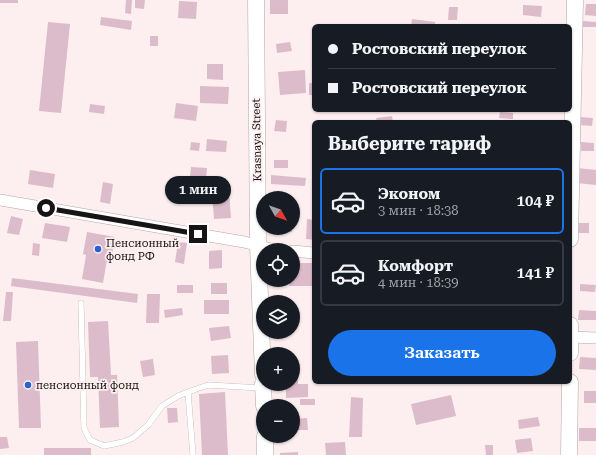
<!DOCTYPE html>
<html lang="ru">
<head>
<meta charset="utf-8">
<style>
  body { margin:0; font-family:"Roboto Serif",serif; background:#20242c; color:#f1f3f6; height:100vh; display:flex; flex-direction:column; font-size:15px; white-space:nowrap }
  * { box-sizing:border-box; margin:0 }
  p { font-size:13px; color:#9ea1a6 }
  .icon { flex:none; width:22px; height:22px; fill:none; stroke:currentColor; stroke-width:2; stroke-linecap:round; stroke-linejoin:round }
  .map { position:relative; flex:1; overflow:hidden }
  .drawer { position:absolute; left:312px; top:120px; width:260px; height:264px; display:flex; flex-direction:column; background:#171b24; border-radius:6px; box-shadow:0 1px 3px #0004 }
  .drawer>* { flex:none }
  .hud { position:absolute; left:312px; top:24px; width:260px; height:88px; border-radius:6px; box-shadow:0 1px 3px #0004; display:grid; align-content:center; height:88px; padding:0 16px; background:#171b24 }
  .needle { width:26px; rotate:130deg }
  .tools { position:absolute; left:256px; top:191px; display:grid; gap:8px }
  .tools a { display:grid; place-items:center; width:44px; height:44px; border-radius:50%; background:#171b24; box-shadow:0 1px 3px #0004; font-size:20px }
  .end { position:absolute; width:18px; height:18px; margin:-9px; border:5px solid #181314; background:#fff; box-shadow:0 0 0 2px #fff }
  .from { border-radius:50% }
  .bubble { position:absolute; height:28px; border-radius:14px; background:#171b24; box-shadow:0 1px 3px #0004; font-size:13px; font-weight:600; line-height:28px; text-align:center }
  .hud b { display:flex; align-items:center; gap:14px; height:38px; font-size:15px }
  .hud b+b { border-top:1px solid #363941 }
  .hud i { width:10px; height:10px; background:#f1f3f6 }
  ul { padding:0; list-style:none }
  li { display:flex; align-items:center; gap:12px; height:66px; margin:0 8px 6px; padding:0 8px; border:2px solid #363941; border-radius:6px }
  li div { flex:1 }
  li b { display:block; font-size:15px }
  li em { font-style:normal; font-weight:600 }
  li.selected { border-color:#1a73e8 }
  li>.icon { width:36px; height:36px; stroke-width:1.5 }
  h2 { padding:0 16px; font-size:18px; line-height:48px }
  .button { display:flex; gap:8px; margin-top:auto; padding:8px 16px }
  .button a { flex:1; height:46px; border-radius:24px; background:#1a73e8; color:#fff; font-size:16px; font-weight:600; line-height:46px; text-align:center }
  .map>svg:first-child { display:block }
  .building { fill:#dcbcca }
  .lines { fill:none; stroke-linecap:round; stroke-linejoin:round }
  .lane-casing { stroke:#b4a6a7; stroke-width:6 }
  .street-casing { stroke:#b4a6a7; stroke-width:12 }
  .secondary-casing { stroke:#b4a6a7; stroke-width:17 }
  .lane { stroke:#fff; stroke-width:5.5 }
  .street { stroke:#fff; stroke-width:11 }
  .secondary { stroke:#fff; stroke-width:16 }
  .route { stroke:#181314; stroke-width:5 }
  .poi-dot { fill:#2762cf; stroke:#fdeeef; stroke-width:1.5 }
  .labels { text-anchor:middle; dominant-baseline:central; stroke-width:3.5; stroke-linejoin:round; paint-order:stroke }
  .street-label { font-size:11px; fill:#181314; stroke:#fdeeef }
  .poi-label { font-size:11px; fill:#181314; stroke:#fdeeef; text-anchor:start }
</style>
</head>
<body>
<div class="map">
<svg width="596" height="455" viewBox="0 0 596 455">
  <rect width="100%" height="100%" fill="#fdeeef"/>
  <path class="building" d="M0 0H18V3H0Z
    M126 0H132L131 14 125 13Z
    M135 0H145L144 9 135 8Z
    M270 0H288V14H270Z
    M179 1 197 2 196 19 178 18Z
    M586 4H596V16L585 15Z
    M523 5 542 6 541 17 523 15Z
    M449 7H458L457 20H448Z
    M101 17 132 21 131 30 100 25Z
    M412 19 435 22V26H411Z
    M583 21 596 22V27H583Z
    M48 22 70 24 61 113 39 111Z
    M150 36H158V46H150Z
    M290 42 292 51 277 53 276 44Z
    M207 64H223V80L207 79Z
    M305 70 306 93 280 95 278 72Z
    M309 83H314V95H309Z
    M200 86 229 87 228 104 200 103Z
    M176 103 198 106 196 121 174 118Z
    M90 104 105 106 104 114 89 112Z
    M500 112 513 113V119L499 118Z
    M392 116 393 122H377L376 118Z
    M580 117 593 118 592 126 579 125Z
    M276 120 287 121 286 132 274 131Z
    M207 139 227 141 226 152 206 151Z
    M191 142 200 143 199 151 190 150Z
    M581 142 594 143V151H581Z
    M274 160H288V168H274Z
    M191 167 207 168 206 179 190 177Z
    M578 168 596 170V185L577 183Z
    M30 170 55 174 53 188 28 184Z
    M271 175 306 178 305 186 271 184Z
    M103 182 113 184 110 204 100 202Z
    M229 192 231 218 214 219 212 194Z
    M11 216 23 219 19 235 7 233Z
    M307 219 314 220V240L306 239Z
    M45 223 70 227 67 242 42 238Z
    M578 223H589V233H577Z
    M275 228H292V232L275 233Z
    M87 232 115 237 111 261 107 260 103 283 82 279 86 255 83 254Z
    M178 242 187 243 184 264 175 262Z
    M33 243 40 244 39 256 32 255Z
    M222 250V268L209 269V251Z
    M293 263H314V286H289V280H293Z
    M12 278 138 294 137 303 11 286Z
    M211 283H227V294H211Z
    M580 284 596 285 595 292 580 291Z
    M177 285H193V293H177Z
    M6 292H13L11 321H3Z
    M147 294H160L159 323H146Z
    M204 300H229V314H204Z
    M182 308 183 315 165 318 164 310Z
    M579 310 596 311V320H578Z
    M293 313H299L300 323H293Z
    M108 321 111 375H117L119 427 100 428 98 377H90L88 322Z
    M229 326 231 338 211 341 209 328Z
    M38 341 41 428H19L16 342Z
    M228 355 229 373 212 374 211 356Z
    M580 357 596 358V370L579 369Z
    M153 359 155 375 143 377 140 361Z
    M293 368H298V384H308V397L286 398V384H293Z
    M584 391H596V403H584Z
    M225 392 228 455H202L199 394Z
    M451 395 456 416 416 425 411 404Z
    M351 397 363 398 362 437H349Z
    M300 399H315V405H300Z
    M167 408H177L178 422 168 423Z
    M538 417 540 426 519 429 518 420Z
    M307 418 308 430H293V419Z
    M579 428H596V441H579Z
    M0 437H7L9 448 0 449Z
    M531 438 533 451 517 453 515 440Z
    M345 442 346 455H326L325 443Z
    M485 445H493V455H486Z
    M44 448H91V455H44Z
    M298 452V455H280V453Z"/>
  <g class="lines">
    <g class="lane-casing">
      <path id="lane" d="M81 303 84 428 90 440 104 446 123 442 133 438 148 425 162 406 178 396 188 392 208 385 261 388
        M188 392 193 455"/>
    </g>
    <g class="street-casing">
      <path id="street" d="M0 200 244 242 275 250
        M293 251 314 253
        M570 337 596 338"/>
    </g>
    <g class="secondary-casing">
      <path id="secondary" d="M256 0 258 246 263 375
        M570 239 575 0
        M570 325V353
        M263 384 264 406
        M265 436V455
        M569 455 570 382"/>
    </g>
    <use href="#lane" class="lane"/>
    <use href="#street" class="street"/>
    <use href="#secondary" class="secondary"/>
  </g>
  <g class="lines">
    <path class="route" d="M46 208 198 234"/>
  </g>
  <g class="poi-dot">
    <circle cx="98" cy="249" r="4"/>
    <circle cx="28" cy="385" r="4"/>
  </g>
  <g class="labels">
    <g class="street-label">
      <text transform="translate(257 140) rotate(-91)">Krasnaya Street</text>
    </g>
    <g class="poi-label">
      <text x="106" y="243">Пенсионный<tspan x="106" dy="13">фонд РФ</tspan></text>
      <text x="36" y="385">пенсионный фонд</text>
    </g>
  </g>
</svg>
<div class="tools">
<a><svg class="needle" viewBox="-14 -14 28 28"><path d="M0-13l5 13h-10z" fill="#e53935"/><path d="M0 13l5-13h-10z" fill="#9ea1a6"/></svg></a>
<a><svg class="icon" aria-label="locate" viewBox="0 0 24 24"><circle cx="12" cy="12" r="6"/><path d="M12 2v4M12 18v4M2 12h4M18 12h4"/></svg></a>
<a><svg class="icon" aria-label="layers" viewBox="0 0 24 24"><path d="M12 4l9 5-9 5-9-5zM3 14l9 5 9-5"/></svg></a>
<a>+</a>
<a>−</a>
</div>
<i class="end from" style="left:46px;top:208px"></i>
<i class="end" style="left:198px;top:234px"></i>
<div class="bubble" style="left:165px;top:176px;width:66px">1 мин</div>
<div class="hud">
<b><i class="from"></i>Ростовский переулок</b>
<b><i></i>Ростовский переулок</b>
</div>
<section class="drawer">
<h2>Выберите тариф</h2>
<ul>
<li class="selected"><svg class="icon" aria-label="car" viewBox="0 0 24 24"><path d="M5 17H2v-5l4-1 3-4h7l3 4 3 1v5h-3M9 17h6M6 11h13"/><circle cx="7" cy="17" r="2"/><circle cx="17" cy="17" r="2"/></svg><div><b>Эконом</b><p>3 мин · 18:38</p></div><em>104 ₽</em></li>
<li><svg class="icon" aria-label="car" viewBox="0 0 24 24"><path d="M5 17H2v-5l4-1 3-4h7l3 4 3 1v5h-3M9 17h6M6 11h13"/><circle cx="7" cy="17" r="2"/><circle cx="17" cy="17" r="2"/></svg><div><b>Комфорт</b><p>4 мин · 18:39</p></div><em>141 ₽</em></li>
</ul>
<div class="button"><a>Заказать</a></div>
</section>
</div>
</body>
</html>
